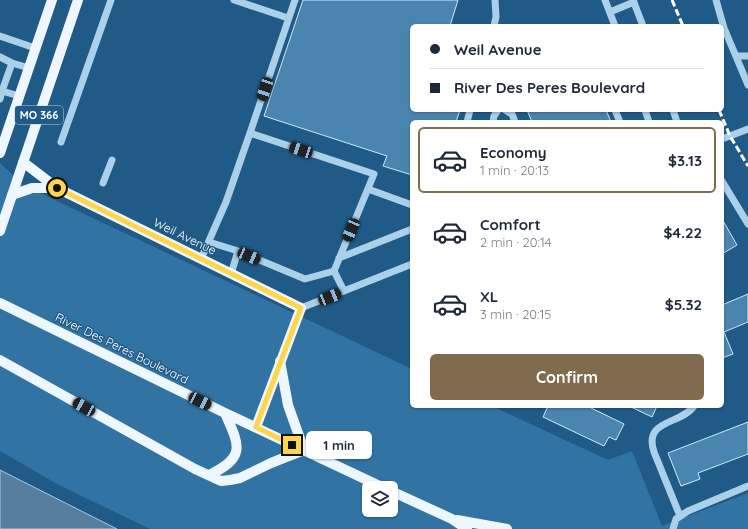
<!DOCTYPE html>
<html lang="en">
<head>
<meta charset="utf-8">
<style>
  body { margin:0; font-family:Quicksand,sans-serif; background:#f2f2f3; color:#1f2937; height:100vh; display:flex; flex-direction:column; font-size:15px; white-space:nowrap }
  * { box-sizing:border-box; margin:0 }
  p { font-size:13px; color:#747a83 }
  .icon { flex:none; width:22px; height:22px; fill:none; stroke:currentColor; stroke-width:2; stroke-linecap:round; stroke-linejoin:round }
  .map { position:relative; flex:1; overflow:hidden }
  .drawer { position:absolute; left:410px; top:120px; width:314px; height:288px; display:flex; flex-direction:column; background:#fff; border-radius:6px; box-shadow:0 1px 3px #0004 }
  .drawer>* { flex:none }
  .banner { position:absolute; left:410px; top:24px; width:314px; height:88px; border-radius:6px; box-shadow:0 1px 3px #0004; display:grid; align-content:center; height:88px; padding:0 20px; background:#fff }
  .buttons { position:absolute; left:362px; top:481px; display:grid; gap:8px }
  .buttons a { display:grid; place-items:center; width:36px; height:36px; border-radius:6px; background:#fff; box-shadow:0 1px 3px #0004; font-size:20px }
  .end { position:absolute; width:18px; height:18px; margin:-9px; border:5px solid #ffd54a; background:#111; box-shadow:0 0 0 2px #111 }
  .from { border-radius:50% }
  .bubble { position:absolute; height:28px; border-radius:6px; background:#fff; box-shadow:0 1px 3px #0004; font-size:13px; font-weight:800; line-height:28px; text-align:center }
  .car { position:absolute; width:12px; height:24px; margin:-12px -6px; border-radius:5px; box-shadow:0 0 3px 1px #0007; background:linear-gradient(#222 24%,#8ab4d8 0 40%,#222 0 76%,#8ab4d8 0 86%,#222 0) }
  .banner b { display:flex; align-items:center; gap:14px; height:38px; font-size:15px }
  .banner b+b { border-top:1px solid #e0e1e3 }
  .banner i { width:10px; height:10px; background:#1f2937 }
  ul { padding:7px 0 0; list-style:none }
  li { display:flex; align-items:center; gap:12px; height:66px; margin:0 8px 6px; padding:0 12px; border:2px solid transparent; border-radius:6px }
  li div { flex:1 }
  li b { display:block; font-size:15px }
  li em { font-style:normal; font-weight:800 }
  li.current { border-color:#806b4e }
  li>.icon { width:36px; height:36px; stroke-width:1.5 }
  .button { display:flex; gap:8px; margin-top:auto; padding:8px 20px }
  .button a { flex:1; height:46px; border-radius:6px; background:#806b4e; color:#fff; font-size:16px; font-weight:800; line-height:46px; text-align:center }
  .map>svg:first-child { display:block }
  .green { fill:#3174a3; fill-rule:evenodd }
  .water { fill:#547e9c; stroke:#9ecceb }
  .building { fill:#4985af; stroke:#cfe7f7 }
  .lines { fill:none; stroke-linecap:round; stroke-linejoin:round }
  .minor { stroke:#aad0ea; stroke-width:7 }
  .major { stroke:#eef6fe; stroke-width:10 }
  .rail { stroke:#fff; stroke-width:3; stroke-dasharray:7 3; stroke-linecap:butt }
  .route { stroke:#ffd54a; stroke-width:5 }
  .labels { text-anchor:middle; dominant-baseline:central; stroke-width:3; stroke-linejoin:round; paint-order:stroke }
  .shield { fill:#205b87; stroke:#bccedb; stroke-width:1 }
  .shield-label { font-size:11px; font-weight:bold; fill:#fff }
  .street-label { font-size:12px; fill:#fff; stroke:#205b87 }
</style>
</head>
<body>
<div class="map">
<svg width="748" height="529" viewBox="0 0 748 529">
  <rect width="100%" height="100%" fill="#205b87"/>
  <path class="green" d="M0 163 23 185 412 369V406H492L608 460 632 451 662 526 748 493V529H150L59 485 0 451ZM369 488H391V510H369Z"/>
  <path class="water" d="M0 470 101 521 117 529H0Z"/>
  <path class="building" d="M303 0H458L450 26H412V110H460L456 122H412V175L383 166 387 156 264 116Z
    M527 110H606L611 122H532Z
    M722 219 737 245 722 254Z
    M748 294V322L724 332 733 354 722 358V305Z
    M548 406H587L624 424 616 440 609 437 604 446 543 417Z
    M629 406H657L652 417Z
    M748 422V454L698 473 700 479 681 486 668 453Z"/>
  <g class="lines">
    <path class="minor" d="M234 0 288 18
      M295 0 250 133 374 174 334 271
      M605 0 615 26
      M633 0 643 26
      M716 0 724 28 748 85
      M610 12 634 2
      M494 26 496 17 495 0
      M0 36 35 48
      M736 56H748
      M0 57 12 63 29 68
      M0 91H2L12 63
      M0 99 2 91 19 96
      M505 110 512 114 515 122
      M615 110 620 122
      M645 110 649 122
      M673 110 677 122
      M467 122 470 110
      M493 122 494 116 498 110
      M722 139 748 129
      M61 142 111 0
      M722 181 748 224
      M103 183 112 160
      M368 189 412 205
      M209 242 238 251 305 279 334 271 344 291
      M339 258 412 229
      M201 259 226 202 250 133
      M231 274 238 251
      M301 308 412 264
      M680 516 654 452C643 419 681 425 694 406
      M673 529 676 519 688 511 748 486"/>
    <path class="major" d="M0 153 52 0
      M23 162 57 188 301 308 256 427
      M12 195 32 188H57
      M0 231 78 0
      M0 303 225 413 384 488
      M0 360 195 469 221 481 230 480 240 478 271 463 304 450
      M280 361 288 405 304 450
      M209 475C247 457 239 445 225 413
      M391 491 452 519 467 529
      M457 520 507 529"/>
    <path class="rail" d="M672 0 683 26
      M719 110 730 136 748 166"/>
  </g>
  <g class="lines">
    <path class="route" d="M57 188 301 308 256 427 292 445"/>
  </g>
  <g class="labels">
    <rect class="shield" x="15" y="106" width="48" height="18" rx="3"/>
    <g class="shield-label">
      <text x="39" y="115">MO 366</text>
    </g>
    <g class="street-label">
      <text transform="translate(185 236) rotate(26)">Weil Avenue</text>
      <text transform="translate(122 348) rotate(26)">River Des Peres Boulevard</text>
    </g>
  </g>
</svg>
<div class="buttons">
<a><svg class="icon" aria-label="layers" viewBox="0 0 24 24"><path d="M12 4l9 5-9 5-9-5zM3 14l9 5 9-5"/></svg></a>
</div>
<i class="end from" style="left:57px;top:188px"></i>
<i class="end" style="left:292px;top:445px"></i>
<div class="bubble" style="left:306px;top:431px;width:66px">1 min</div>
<i class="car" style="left:265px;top:89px;rotate:198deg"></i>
<i class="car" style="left:301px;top:150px;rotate:288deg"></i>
<i class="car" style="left:351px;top:230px;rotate:203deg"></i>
<i class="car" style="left:249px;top:256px;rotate:113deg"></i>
<i class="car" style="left:330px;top:297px;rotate:68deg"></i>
<i class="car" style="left:200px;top:401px;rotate:116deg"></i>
<i class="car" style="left:84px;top:407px;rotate:299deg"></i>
<div class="banner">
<b><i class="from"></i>Weil Avenue</b>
<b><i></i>River Des Peres Boulevard</b>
</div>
<section class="drawer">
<ul>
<li class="current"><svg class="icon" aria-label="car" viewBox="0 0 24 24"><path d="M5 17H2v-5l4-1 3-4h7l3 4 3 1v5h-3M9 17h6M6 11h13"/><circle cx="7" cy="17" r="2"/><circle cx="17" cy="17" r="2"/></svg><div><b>Economy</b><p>1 min · 20:13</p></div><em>$3.13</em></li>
<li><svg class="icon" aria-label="car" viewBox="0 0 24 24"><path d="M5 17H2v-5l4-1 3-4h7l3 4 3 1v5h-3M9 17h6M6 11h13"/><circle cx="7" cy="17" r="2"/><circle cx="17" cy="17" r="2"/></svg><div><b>Comfort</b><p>2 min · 20:14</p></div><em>$4.22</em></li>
<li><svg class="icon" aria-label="car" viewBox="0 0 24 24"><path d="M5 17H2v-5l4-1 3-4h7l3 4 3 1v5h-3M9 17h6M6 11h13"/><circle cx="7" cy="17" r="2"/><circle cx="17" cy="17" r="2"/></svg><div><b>XL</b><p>3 min · 20:15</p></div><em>$5.32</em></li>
</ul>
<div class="button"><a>Confirm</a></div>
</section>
</div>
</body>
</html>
